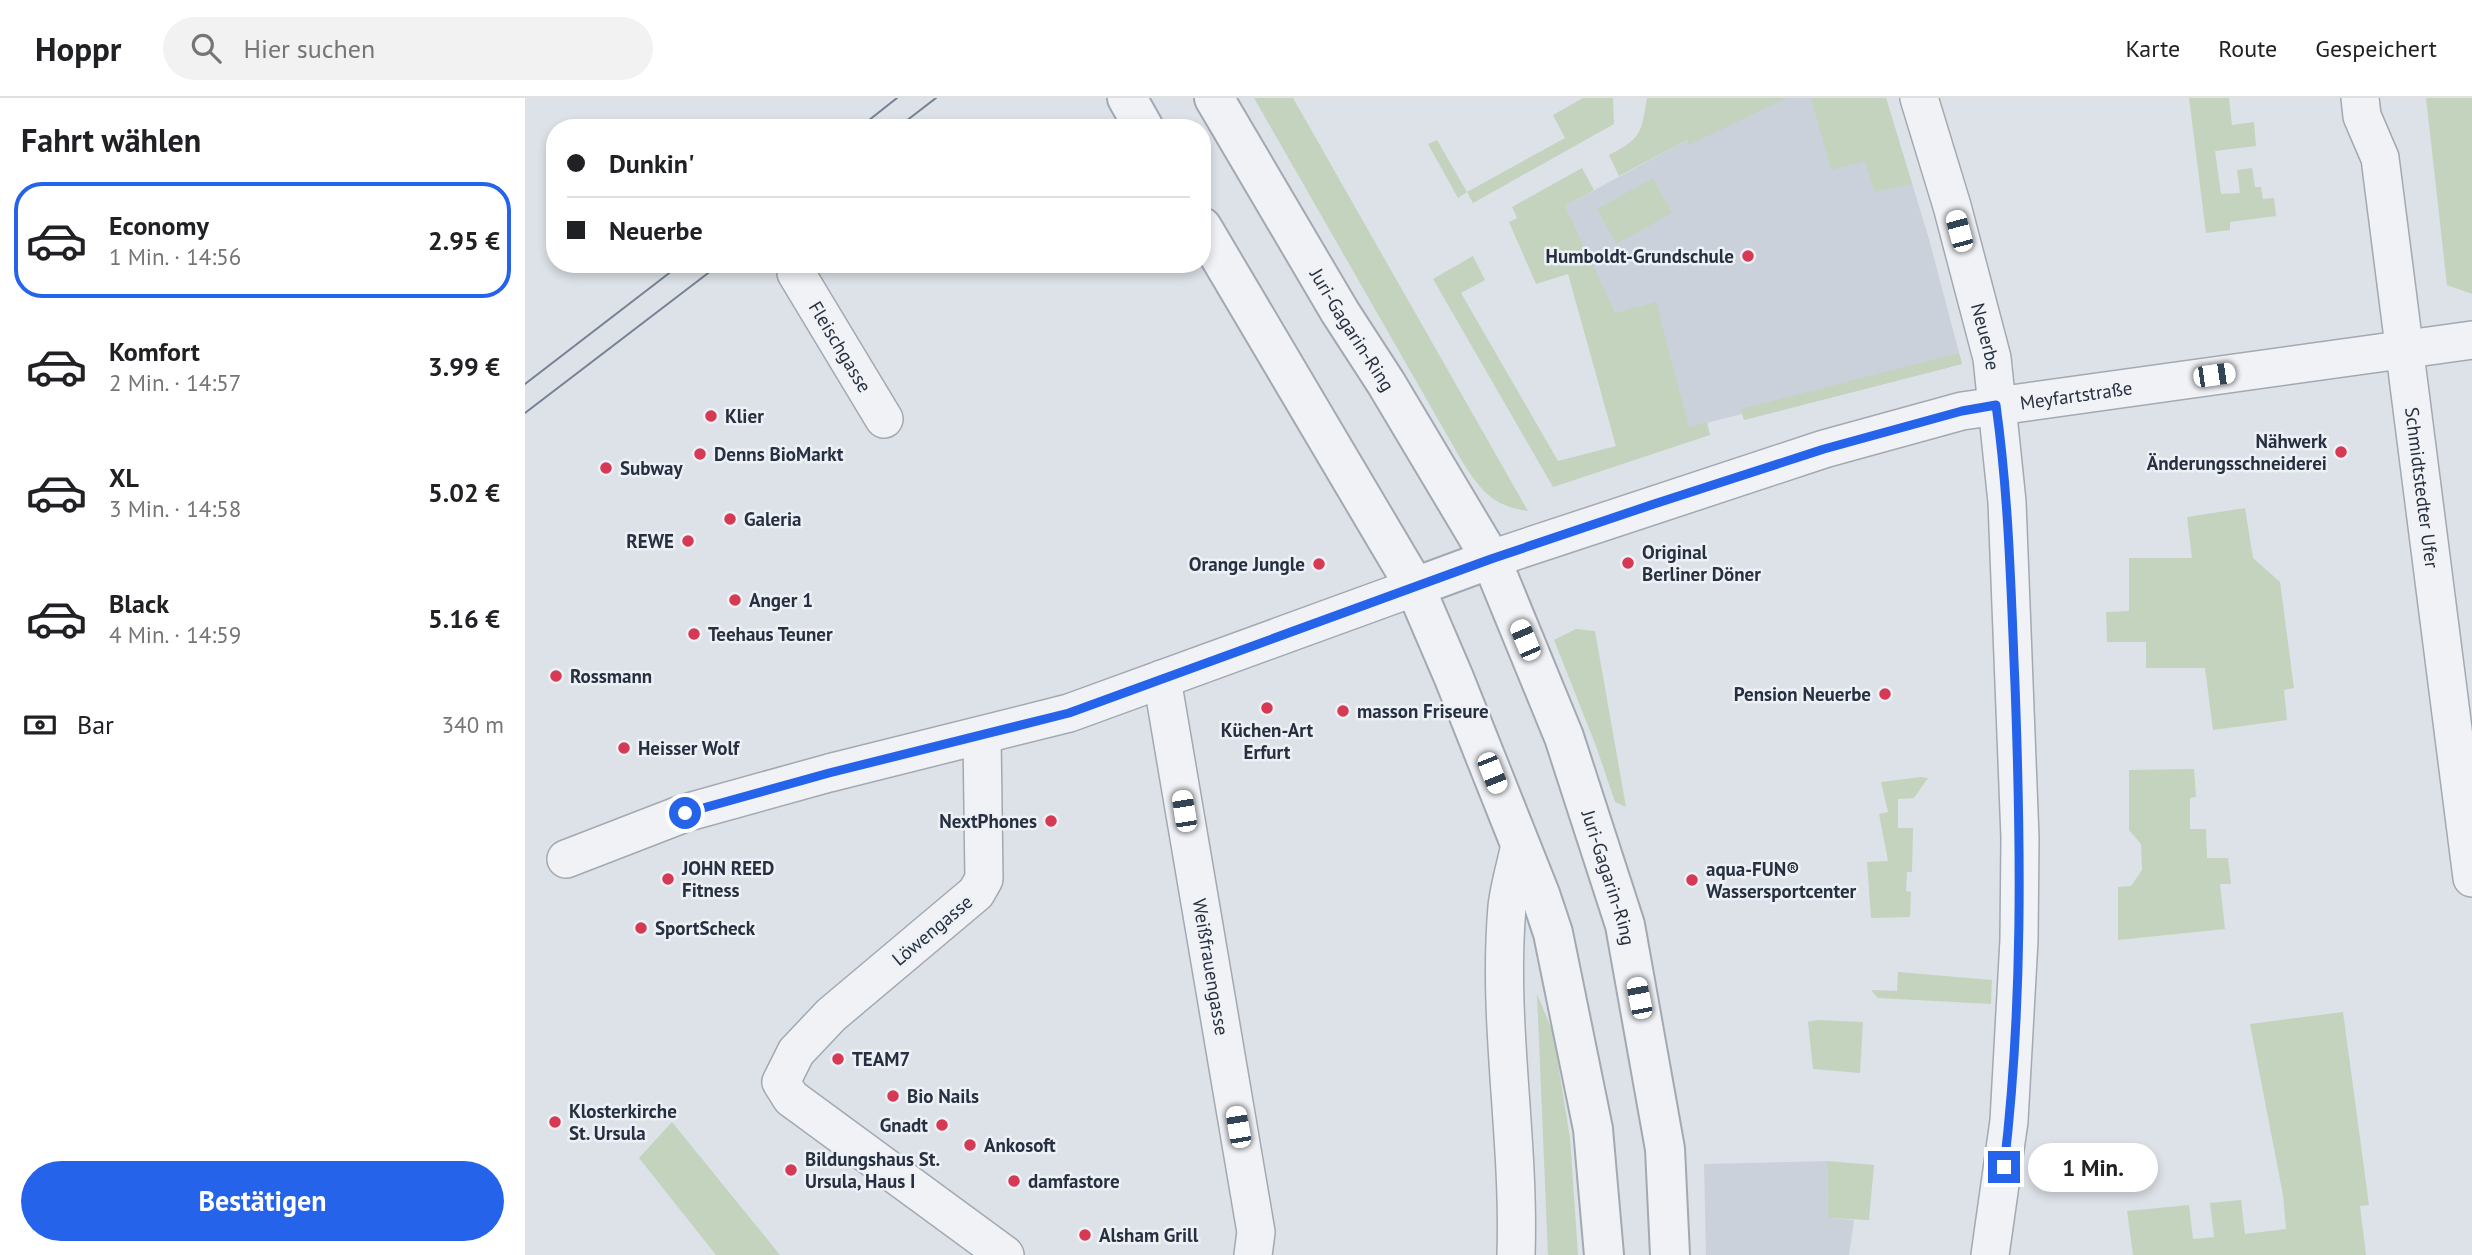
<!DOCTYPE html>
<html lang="de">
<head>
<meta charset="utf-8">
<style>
  body { margin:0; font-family:"PT Sans",sans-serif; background:#f2f2f2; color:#202124; height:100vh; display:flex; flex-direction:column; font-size:26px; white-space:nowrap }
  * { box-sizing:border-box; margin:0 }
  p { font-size:23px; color:#757577 }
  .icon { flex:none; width:38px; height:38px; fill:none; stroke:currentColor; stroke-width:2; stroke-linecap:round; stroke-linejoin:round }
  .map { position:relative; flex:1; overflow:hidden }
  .details { display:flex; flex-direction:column; background:#fff; width:525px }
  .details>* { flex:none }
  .hud { position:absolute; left:21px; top:21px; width:665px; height:154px; border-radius:28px; box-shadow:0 4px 10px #0003; display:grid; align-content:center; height:154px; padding:0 21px; background:#fff }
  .end { position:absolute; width:32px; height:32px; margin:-16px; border:9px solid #2563eb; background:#fff; box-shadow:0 0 0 4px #fff }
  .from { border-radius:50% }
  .bubble { position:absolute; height:49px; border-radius:24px; background:#fff; box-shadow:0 4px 10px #0003; font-size:23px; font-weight:700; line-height:49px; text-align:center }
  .car { position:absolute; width:21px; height:42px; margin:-21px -10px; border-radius:9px; box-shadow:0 0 5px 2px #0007; background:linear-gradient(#fff 24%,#345 0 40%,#fff 0 76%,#345 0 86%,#fff 0) }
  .hud b { display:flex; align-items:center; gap:24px; height:66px; font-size:26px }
  .hud b+b { border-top:2px solid #e0e0e0 }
  .hud i { width:18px; height:18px; background:#202124 }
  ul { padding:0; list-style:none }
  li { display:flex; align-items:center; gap:21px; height:116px; margin:0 14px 10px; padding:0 7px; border:4px solid transparent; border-radius:28px }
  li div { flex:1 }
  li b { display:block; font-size:26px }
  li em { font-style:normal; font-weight:700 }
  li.selected { border-color:#2563eb }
  li>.icon { width:63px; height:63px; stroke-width:1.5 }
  h2 { padding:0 21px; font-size:32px; line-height:84px }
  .pay { display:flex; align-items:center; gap:18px; height:77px; padding:0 21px; font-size:26px }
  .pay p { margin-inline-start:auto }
  .button { display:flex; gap:14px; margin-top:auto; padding:14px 21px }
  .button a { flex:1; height:80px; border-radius:42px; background:#2563eb; color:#fff; font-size:28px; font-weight:700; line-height:80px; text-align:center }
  header { display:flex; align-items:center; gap:42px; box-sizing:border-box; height:98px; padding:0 35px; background:#fff; border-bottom:2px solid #e0e0e0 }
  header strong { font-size:33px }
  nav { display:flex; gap:38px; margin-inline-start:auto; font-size:24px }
  .search { width:490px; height:63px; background:#f2f2f2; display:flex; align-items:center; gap:18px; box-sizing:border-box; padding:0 24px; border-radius:38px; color:#757577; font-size:26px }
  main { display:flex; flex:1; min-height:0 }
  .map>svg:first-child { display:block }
  .built { fill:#cbd1da }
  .green { fill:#c3d3be }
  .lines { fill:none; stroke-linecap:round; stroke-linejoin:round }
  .minor-casing { stroke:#a2a9b2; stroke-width:40 }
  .tertiary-casing { stroke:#a2a9b2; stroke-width:42 }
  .minor { stroke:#f0f2f6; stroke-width:37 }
  .tertiary { stroke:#f0f2f6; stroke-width:38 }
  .tram { stroke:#768193; stroke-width:2 }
  .route { stroke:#2563eb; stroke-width:9 }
  .poi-dot { fill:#d63953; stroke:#edf1f6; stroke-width:2.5 }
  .labels { text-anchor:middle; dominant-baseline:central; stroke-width:5; stroke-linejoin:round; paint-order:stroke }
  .poi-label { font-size:19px; font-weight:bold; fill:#263040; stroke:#edf1f6; text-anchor:start }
  .street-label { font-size:19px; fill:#263040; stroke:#edf1f6 }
</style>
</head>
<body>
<header>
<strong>Hoppr</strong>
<div class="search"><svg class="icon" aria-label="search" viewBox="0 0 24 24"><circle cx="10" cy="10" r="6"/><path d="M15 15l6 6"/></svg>Hier suchen</div>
<nav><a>Karte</a><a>Route</a><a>Gespeichert</a></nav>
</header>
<main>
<section class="details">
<h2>Fahrt wählen</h2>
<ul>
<li class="selected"><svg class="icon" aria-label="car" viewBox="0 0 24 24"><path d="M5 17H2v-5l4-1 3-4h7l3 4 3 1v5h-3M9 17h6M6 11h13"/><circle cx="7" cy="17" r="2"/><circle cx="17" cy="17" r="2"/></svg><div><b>Economy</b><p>1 Min. · 14:56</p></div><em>2.95 €</em></li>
<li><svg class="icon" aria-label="car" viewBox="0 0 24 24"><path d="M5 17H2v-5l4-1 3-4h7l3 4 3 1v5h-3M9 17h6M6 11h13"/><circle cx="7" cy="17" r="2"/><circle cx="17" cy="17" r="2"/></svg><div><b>Komfort</b><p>2 Min. · 14:57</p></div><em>3.99 €</em></li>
<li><svg class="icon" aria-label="car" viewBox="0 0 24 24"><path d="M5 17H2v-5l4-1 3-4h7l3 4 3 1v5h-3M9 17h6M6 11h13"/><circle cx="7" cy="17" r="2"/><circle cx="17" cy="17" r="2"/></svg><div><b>XL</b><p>3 Min. · 14:58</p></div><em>5.02 €</em></li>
<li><svg class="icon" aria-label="car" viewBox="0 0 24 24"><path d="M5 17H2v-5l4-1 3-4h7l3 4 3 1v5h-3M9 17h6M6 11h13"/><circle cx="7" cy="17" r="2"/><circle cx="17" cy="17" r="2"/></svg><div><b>Black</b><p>4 Min. · 14:59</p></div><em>5.16 €</em></li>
</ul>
<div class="pay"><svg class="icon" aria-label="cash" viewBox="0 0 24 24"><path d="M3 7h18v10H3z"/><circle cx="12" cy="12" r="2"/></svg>Bar<p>340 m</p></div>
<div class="button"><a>Bestätigen</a></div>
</section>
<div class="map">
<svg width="1947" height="1157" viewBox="0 0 1947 1157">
  <rect width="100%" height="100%" fill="#dde2e8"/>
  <path class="built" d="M1142 0H1361L1404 141 1437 266 1219 322 1217 316 1091 348 1027 115 1162 42Z
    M1302 1063 1303 1120 1329 1122 1324 1157H1181L1179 1066Z"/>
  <path class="green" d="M729 0H768L1003 413C968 408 957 394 938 365Z
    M1058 0H1088L1089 26 948 105 942 94 933 100 903 46 912 42 942 94 1040 40 1028 17Z
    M1122 0H1262L1164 47 1162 42 1094 78 1084 57C1117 40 1116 35 1122 0Z
    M1286 0H1361L1387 86 1349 94 1340 63 1306 72Z
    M1664 0H1704L1707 27 1729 24 1731 48 1690 53 1696 96 1715 95 1712 72 1727 70 1730 89H1736L1738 101 1749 100 1751 118 1705 124V132L1681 135Z
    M1901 0H1947V196L1922 187Z
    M1057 70 1069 92 1040 108 1090 215 1131 204 1164 329 1182 324 1185 337 1028 389 908 181 948 158 960 182 936 195 1033 363 1091 348 1043 176 1011 186 984 124 992 120 987 109Z
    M1128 80 1147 115 1091 146 1072 111Z
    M1434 255 1437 266 1219 322 1216 311Z
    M1720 410 1728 460 1755 484 1769 590 1759 592 1762 622 1688 632 1680 570H1621V544H1582L1581 514 1604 513V460H1667L1662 419Z
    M1051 531 1070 533 1101 709 1090 704 1071 648 1029 542Z
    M1669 671 1671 699 1665 700V731H1681L1682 760H1703L1706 786H1695L1700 831 1593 842V789L1606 788 1617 772 1616 746 1604 732V672Z
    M1396 679 1403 680 1389 700 1373 701V730H1388L1387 774H1382L1381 793 1386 794 1385 819 1346 820 1342 764 1363 763 1354 716 1363 714 1356 684Z
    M1373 874 1467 882 1466 906 1353 900 1346 892 1372 893Z
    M1012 896 1028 934 1045 1040 1053 1157H1023Z
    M1818 914 1844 1107 1835 1108 1841 1157H1608L1602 1113 1664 1107 1668 1141 1689 1139 1685 1105 1716 1102 1720 1136 1761 1131 1758 1097 1725 926Z
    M1292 922 1338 924 1335 975 1288 971 1283 924Z
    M147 1024 255 1157H191L114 1060Z
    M1302 1063 1349 1067 1344 1122 1303 1120Z"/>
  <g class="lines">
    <g class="minor-casing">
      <g id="minor">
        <path id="s1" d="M1394 0 1427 108 1467 260 1482 404 1495 740 1494 842 1484 1023 1465 1157"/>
        <path id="s2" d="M1835 0 1837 18 1855 60 1947 780"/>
        <path id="s3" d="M271 175 359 321"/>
        <path id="s4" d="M966 461 1299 351 1437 313 1947 242"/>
        <path id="s5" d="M637 581 731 1134 728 1157"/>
        <path d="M457 638 459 781 451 795 306 917 271 954 256 984 266 1000 480 1157"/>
        <path d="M41 761 160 715 304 675 544 615 890 489"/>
        <path d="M991 1157C995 1041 972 925 982 809 984 789 991 767 995 747"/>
      </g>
    </g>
    <g class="tertiary-casing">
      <g id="tertiary">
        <path d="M602 0 619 30"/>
        <path id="s6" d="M689 0 815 214 861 285 966 461 1039 639 1100 827 1140 1051 1145 1157"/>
        <path d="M677 129 890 489 929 580 1015 796 1028 835 1068 1031 1079 1157"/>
        <path d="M890 489 966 461"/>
      </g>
    </g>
    <use href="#minor" class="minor"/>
    <use href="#tertiary" class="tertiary"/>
    <path class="tram" d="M334 30 372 0
      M372 30 411 0
      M0 286 156 166
      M0 315 195 166"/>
  </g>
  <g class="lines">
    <path class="route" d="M160 715 304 675 544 615 966 461 1129 406 1299 351 1437 313 1471 307C1484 400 1486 494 1490 587 1496 748 1498 909 1479 1069"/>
  </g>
  <g class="poi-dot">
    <circle cx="1223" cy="158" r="7"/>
    <circle cx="186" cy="318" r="7"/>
    <circle cx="1816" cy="354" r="7"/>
    <circle cx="175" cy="356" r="7"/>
    <circle cx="81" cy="370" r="7"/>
    <circle cx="205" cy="421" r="7"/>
    <circle cx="163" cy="443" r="7"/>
    <circle cx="1103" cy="465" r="7"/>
    <circle cx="794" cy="466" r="7"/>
    <circle cx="210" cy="502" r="7"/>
    <circle cx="169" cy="536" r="7"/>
    <circle cx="31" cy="578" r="7"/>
    <circle cx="1360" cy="596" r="7"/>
    <circle cx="742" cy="610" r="7"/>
    <circle cx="818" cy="613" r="7"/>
    <circle cx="99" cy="650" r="7"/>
    <circle cx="526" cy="723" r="7"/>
    <circle cx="143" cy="781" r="7"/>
    <circle cx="1167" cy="782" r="7"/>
    <circle cx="116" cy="830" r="7"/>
    <circle cx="313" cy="961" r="7"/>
    <circle cx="368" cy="998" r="7"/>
    <circle cx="30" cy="1024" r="7"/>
    <circle cx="417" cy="1027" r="7"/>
    <circle cx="445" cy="1047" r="7"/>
    <circle cx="266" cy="1072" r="7"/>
    <circle cx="489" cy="1083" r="7"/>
    <circle cx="560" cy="1137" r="7"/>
  </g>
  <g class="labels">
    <g class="poi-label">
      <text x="1209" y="158" text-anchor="end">Humboldt-Grundschule</text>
      <text x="200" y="318">Klier</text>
      <text x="1802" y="343" text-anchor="end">Nähwerk<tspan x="1802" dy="22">Änderungsschneiderei</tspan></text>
      <text x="189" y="356">Denns BioMarkt</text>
      <text x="95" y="370">Subway</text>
      <text x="219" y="421">Galeria</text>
      <text x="149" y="443" text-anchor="end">REWE</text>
      <text x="1117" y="454">Original<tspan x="1117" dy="22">Berliner Döner</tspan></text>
      <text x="780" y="466" text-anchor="end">Orange Jungle</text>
      <text x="224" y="502">Anger 1</text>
      <text x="183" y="536">Teehaus Teuner</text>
      <text x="45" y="578">Rossmann</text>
      <text x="1346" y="596" text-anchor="end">Pension Neuerbe</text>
      <text x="832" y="613">masson Friseure</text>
      <text x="742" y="632" text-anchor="middle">Küchen-Art<tspan x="742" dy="22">Erfurt</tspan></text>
      <text x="113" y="650">Heisser Wolf</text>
      <text x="512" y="723" text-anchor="end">NextPhones</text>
      <text x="157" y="770">JOHN REED<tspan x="157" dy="22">Fitness</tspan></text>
      <text x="1181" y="771">aqua-FUN®<tspan x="1181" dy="22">Wassersportcenter</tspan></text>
      <text x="130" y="830">SportScheck</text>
      <text x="327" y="961">TEAM7</text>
      <text x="382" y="998">Bio Nails</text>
      <text x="44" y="1013">Klosterkirche<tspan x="44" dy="22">St. Ursula</tspan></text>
      <text x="403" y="1027" text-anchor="end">Gnadt</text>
      <text x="459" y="1047">Ankosoft</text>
      <text x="280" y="1061">Bildungshaus St.<tspan x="280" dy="22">Ursula, Haus I</tspan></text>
      <text x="503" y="1083">damfastore</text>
      <text x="574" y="1137">Alsham Grill</text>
    </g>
    <g class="street-label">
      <text stroke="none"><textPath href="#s6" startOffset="270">Juri-Gagarin-Ring</textPath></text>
      <text stroke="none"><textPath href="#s1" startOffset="248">Neuerbe</textPath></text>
      <text stroke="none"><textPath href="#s3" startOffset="86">Fleischgasse</textPath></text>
      <text stroke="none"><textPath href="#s4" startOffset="609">Meyfartstraße</textPath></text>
      <text stroke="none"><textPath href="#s2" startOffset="396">Schmidtstedter Ufer</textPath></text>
      <text stroke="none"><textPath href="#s6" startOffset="878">Juri-Gagarin-Ring</textPath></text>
      <text transform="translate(407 832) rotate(-40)">Löwengasse</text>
      <text stroke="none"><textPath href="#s5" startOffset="292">Weißfrauengasse</textPath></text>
    </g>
  </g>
</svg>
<i class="end from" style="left:160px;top:715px"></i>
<i class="end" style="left:1479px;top:1069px"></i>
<div class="bubble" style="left:1503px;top:1045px;width:130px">1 Min.</div>
<i class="car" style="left:1434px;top:133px;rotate:345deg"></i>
<i class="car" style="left:1689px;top:277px;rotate:82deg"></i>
<i class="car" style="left:1000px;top:542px;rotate:337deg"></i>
<i class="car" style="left:967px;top:675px;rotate:158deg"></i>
<i class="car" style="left:659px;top:713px;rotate:351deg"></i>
<i class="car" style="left:1114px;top:900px;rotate:349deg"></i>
<i class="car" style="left:713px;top:1029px;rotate:350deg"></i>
<div class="hud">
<b><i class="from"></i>Dunkin'</b>
<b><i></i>Neuerbe</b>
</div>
</div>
</main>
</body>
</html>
